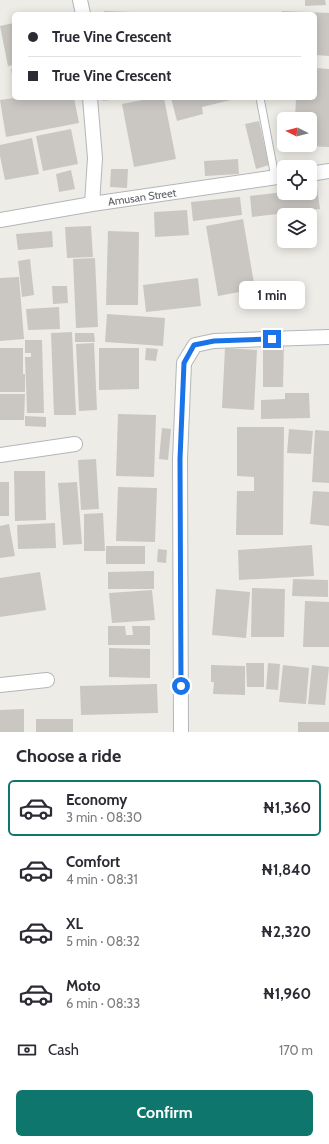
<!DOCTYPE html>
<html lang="en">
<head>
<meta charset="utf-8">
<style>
  body { margin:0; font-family:Cabin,sans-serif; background:#f7f7f7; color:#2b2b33; height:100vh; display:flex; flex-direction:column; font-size:15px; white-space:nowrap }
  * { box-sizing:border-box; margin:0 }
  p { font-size:13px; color:#7c7c81 }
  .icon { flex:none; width:22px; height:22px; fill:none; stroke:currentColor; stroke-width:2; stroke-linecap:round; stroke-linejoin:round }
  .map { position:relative; height:732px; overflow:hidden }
  .drawer { display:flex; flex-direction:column; background:#fff; flex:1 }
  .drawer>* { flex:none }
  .banner { position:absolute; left:12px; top:12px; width:305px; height:88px; border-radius:6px; box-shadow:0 2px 10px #0003; display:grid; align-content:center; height:88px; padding:0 16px; background:#fff }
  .needle { width:26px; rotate:276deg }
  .controls { position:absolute; left:277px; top:112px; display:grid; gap:8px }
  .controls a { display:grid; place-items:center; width:40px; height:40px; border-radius:6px; background:#fff; box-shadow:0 2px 10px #0003; font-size:20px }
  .end { position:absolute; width:18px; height:18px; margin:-9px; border:5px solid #1a73e8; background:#fff; box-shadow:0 0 0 2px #fff }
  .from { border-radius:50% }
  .bubble { position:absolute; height:28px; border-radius:6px; background:#fff; box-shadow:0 2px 10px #0003; font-size:13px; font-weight:800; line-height:28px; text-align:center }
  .banner b { display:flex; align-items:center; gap:14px; height:38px; font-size:15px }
  .banner b+b { border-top:1px solid #e1e1e2 }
  .banner i { width:10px; height:10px; background:#2b2b33 }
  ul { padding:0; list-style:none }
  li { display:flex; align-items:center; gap:12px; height:56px; margin:0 8px 6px; padding:0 8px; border:2px solid transparent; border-radius:6px }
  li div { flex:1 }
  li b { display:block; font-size:15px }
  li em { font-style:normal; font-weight:800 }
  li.current { border-color:#0f766e }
  li>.icon { width:36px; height:36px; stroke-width:1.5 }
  h2 { padding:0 16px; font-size:18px; line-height:48px }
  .pay { display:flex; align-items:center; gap:10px; height:44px; padding:0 16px; font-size:15px }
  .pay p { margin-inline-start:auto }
  .cta { display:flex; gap:8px; margin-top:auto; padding:8px 16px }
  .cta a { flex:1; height:46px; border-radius:6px; background:#0f766e; color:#fff; font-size:16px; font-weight:800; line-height:46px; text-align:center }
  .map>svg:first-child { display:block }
  .building { fill:#cac7c3 }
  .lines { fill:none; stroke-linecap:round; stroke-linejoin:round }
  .service-casing { stroke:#b3b6b9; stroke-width:9 }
  .minor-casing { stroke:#b3b6b9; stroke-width:16 }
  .service { stroke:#fff; stroke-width:7 }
  .minor { stroke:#fff; stroke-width:14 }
  .route { stroke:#1a73e8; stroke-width:5 }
  .labels { text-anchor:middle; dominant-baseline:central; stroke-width:3; stroke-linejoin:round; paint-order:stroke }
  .street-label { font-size:11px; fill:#5e6165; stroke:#fff }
</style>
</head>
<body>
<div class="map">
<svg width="329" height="732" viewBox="0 0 329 732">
  <rect width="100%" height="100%" fill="#eeece6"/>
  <path class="building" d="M305 0H325L326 5 305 6Z
    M104 11 132 12V14H104Z
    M282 11 329 13V56L315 55V14H282Z
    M14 23V65L8 66 0 26Z
    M14 68V80H13L11 69Z
    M315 68 329 69V147L305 146V145H310V119H295L296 98H315Z
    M14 98H74L79 123 6 137 0 100Z
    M103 98H116V99L103 101Z
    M153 98H164L176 159 134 167 122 104Z
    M171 98H235V99L202 107 203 114 177 121Z
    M259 121 269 165 256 169 245 124Z
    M71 129 78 164 43 171 36 136Z
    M32 138 39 174 5 180 0 156V145Z
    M238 159 239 174 205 176 204 161Z
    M111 169H128L127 188 110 187Z
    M71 170 75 189 59 192 56 174Z
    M317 188 320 209 252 217 250 196 284 192V193H310V189Z
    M240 197 242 215 193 221 191 202Z
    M187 210 189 235 155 237 154 212Z
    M243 219 255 289 218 296 206 226Z
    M91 226 93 257 67 258 65 227Z
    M52 231 53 247 18 250 16 234Z
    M108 231 139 232 138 305H106Z
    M95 258 98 327 76 328 73 259Z
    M30 259 34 295 22 297 18 261Z
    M19 277 24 339 0 341V278Z
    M198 278 201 306 146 312 143 285Z
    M52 286H67L68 303 53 304Z
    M59 307 60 329 28 330 26 309Z
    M107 314 165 318 163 346 105 342Z
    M72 332 76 415H54L51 333Z
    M75 333H94L95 342H75Z
    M25 340H42L44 413H27L25 357H31V353H25Z
    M263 342H284L283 387H263Z
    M94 343 97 410 79 411 76 344Z
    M0 348H23V374H25V392H0Z
    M99 348H139V389L99 390Z
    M146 348 158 349 156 361 145 360Z
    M225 348 257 350 254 410 222 408Z
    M285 393H309L310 418 261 419V400L285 399Z
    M0 394H25L24 420H0Z
    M118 414 156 415 154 477 116 476Z
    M25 416 46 417V427L25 426Z
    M237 427H284L283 535H236L237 491H254V477L237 476Z
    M162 428 171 429 168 460 159 459Z
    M289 429 313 431 311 454 287 453Z
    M315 430 329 431V483L312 482Z
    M96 459 99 509 81 510 78 460Z
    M14 471H45L46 520 15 521Z
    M0 482H9V516H0Z
    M77 482 82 544 63 545 58 483Z
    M118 487 157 488 155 542 116 541Z
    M313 491 329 492V526L310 524Z
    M103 513 105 551H84V514Z
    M55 523 56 548 18 549 17 525Z
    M9 524 15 556 0 558V526Z
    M312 545 314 576 239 580 238 550Z
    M106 546H145V564H106Z
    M158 549 167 550 166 563 157 562Z
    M154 571V589H108V572Z
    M40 572 46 610 0 617V578Z
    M293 579 328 580V597L292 596Z
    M252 588 285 589 284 637H251Z
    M216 589 250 592 246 638 212 635Z
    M152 590 155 620 112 623 109 593Z
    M305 601 329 602V647H303Z
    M108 626H125L126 635H133L132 626H150V645H108Z
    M109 648 150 649V678L109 677Z
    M246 663H264V687H247Z
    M268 663 280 664 278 690 266 689Z
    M211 665 245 666V695L213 694 214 682H211Z
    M283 665 309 668 306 704 279 702Z
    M312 665 329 667 325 705 308 704Z
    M157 684 158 713 81 715 80 686Z
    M24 709V732H0V710Z
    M36 719H73V732H36Z
    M298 722H329V732H298Z"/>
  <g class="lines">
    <g class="service-casing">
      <path id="service" d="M260 98 275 177"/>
    </g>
    <g class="minor-casing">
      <path id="minor" d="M80 0 83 14
        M90 98 95 158 92 204
        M310 174 329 171
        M0 220 92 204 284 176
        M0 455 75 444
        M0 685 47 680
        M181 732 180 459 184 363 195 345 214 341 329 337"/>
    </g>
    <use href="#service" class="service"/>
    <use href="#minor" class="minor"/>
  </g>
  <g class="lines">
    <path class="route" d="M181 686 180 459 184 363 194 345 214 341 272 339"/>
  </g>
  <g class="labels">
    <g class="street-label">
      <text transform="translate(142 197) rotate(-8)">Amusan Street</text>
    </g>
  </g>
</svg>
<div class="controls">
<a><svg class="needle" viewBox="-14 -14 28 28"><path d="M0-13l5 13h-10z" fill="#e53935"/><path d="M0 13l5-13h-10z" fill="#7c7c81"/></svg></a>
<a><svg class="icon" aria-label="locate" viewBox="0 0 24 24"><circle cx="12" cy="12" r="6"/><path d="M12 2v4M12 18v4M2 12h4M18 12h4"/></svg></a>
<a><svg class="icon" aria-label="layers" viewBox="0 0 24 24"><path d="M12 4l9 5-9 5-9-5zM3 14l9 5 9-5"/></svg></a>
</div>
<i class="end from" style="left:181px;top:686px"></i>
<i class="end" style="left:272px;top:339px"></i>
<div class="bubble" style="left:239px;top:281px;width:66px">1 min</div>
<div class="banner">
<b><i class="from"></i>True Vine Crescent</b>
<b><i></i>True Vine Crescent</b>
</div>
</div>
<section class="drawer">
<h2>Choose a ride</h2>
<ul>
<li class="current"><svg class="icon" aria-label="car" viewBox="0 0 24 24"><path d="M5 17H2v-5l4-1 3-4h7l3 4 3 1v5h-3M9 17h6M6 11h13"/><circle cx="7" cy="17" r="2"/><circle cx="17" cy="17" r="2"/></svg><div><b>Economy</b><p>3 min · 08:30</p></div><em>₦1,360</em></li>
<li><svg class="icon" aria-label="car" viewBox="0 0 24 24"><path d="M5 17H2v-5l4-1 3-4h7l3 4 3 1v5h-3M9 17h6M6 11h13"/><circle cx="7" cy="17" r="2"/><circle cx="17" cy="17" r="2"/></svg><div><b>Comfort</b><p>4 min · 08:31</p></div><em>₦1,840</em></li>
<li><svg class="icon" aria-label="car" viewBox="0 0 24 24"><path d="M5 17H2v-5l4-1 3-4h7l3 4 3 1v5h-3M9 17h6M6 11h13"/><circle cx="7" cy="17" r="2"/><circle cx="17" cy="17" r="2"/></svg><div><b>XL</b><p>5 min · 08:32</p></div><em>₦2,320</em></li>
<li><svg class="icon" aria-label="car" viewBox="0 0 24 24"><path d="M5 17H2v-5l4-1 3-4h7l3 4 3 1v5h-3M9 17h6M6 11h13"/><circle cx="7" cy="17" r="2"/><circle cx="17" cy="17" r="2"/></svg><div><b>Moto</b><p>6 min · 08:33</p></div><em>₦1,960</em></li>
</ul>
<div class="pay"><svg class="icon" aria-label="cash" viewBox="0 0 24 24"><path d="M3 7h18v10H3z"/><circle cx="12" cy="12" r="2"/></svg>Cash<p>170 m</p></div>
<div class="cta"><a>Confirm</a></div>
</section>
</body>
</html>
